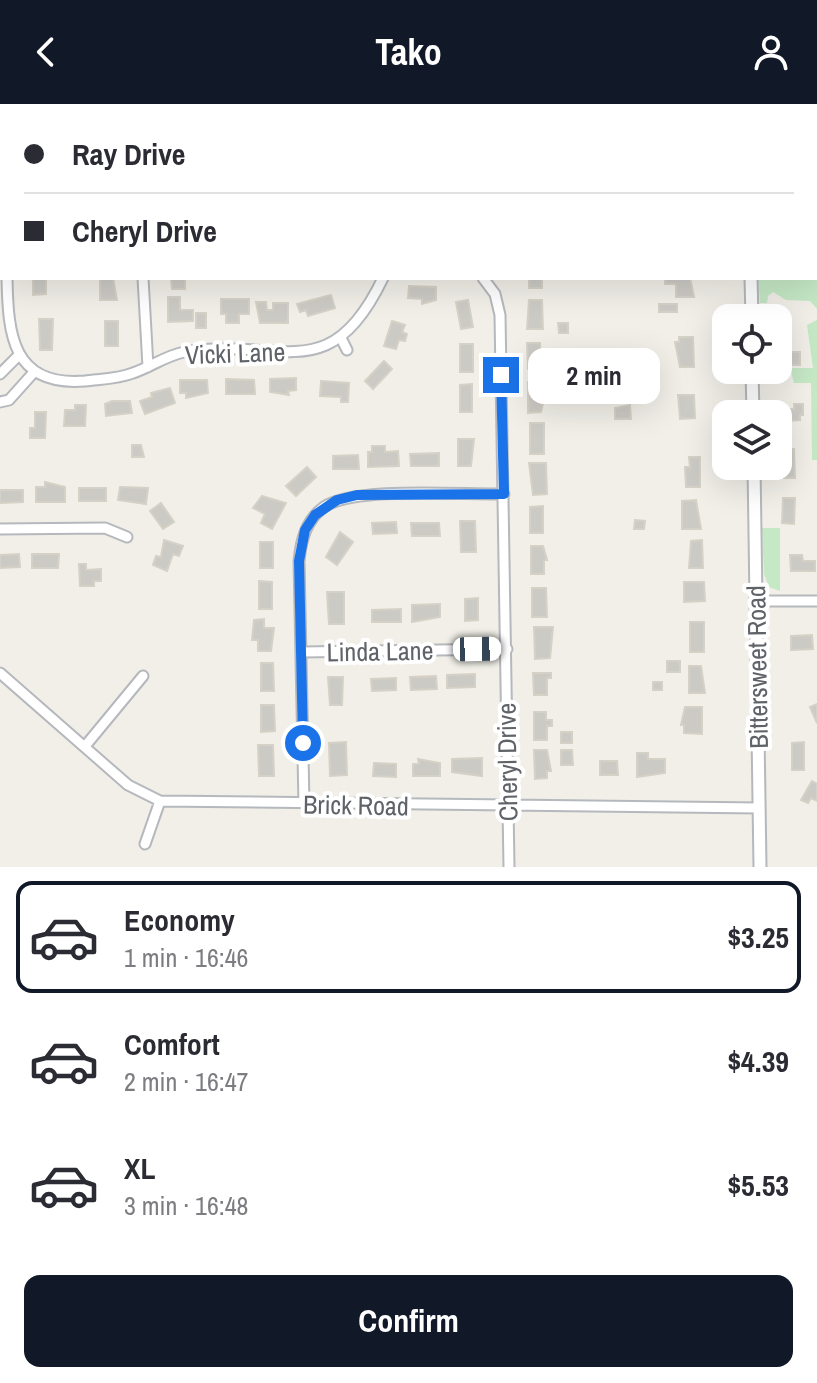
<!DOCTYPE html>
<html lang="en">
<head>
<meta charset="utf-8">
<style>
  body { margin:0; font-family:"Archivo Narrow",sans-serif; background:#f2f2f3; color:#2b2b33; height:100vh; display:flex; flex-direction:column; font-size:30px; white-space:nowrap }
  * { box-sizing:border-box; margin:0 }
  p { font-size:26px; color:#7c7c81 }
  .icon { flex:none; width:44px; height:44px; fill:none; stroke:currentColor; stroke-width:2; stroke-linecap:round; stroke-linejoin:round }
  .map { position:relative; height:763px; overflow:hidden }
  .sheet { display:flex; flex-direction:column; background:#fff; flex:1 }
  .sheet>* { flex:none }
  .hud { position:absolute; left:0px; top:0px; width:818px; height:176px; box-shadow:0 8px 32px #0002; display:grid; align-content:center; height:176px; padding:0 24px; background:#fff }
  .tools { position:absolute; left:712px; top:200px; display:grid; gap:16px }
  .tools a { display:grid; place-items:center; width:80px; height:80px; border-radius:16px; background:#fff; box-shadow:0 8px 32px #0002; font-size:40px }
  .end { position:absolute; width:36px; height:36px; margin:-18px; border:10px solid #1a73e8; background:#fff; box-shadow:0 0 0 4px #fff }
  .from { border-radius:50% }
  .bubble { position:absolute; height:56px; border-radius:16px; background:#fff; box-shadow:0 8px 32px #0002; font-size:26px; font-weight:700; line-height:56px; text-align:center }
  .car { position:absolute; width:24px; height:48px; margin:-24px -12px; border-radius:10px; box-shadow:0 0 6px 2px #0007; background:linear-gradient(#fff 24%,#345 0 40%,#fff 0 76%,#345 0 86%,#fff 0) }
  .hud b { display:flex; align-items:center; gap:28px; height:76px; font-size:30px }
  .hud b+b { border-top:2px solid #e1e1e2 }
  .hud i { width:20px; height:20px; background:#2b2b33 }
  ul { padding:14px 0 0; list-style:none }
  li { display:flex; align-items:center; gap:24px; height:112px; margin:0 16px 12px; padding:0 8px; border:4px solid transparent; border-radius:16px }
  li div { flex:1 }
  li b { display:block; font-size:30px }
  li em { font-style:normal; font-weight:700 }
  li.current { border-color:#111827 }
  li>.icon { width:72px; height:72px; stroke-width:1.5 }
  .primary-button { display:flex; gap:16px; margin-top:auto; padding:16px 24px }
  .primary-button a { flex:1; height:92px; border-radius:16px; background:#111827; color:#fff; font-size:32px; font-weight:700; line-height:92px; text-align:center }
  header { display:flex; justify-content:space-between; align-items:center; height:104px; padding:0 24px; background:#111827; color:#fff; font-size:36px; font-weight:700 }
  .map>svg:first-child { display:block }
  .green { fill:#c5e8c5 }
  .building { fill:#cccac5; stroke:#d6d1c6; stroke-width:2 }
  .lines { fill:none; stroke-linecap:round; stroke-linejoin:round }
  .minor-casing { stroke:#b5b8bc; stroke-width:13 }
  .tertiary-casing { stroke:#b5b8bc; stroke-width:15 }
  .minor { stroke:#fff; stroke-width:9 }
  .tertiary { stroke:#fff; stroke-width:11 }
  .route { stroke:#1a73e8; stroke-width:10 }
  .labels { text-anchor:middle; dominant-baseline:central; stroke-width:8; stroke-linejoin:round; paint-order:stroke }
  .street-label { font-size:26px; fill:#5f6368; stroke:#fff }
</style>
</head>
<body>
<header><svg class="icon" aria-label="back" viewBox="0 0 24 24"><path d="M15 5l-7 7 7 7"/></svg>Tako<svg class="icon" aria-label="person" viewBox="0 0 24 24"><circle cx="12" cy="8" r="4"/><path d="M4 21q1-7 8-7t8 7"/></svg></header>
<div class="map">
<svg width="817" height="763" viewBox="0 0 817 763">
  <rect width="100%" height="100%" fill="#f1efe8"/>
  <path class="green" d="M817 31V205L810 197 786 196 773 188 768 192 767 199H760L758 174H816Z
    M817 216V356H812L811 279H794L790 264H813L807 221Z
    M762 424H780V487L769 483 764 470Z"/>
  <path class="building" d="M33 174H46V190L33 191Z
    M100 174H113L117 196H100Z
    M171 174H185V185H172Z
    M529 174H542V184H529Z
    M665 174H690L694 193H676V180H665Z
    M409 182 436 183V196L422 200V195L408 194Z
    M331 191 335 204 308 212 306 206 300 208 297 200Z
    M168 193H180V206H193V217L168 218Z
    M221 195H249V210H239V219H226V210H221Z
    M468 196 473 223 461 225 456 198Z
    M529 196H542L543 225H527Z
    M256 198H266L267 206H273V199H288V219H260Z
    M659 200H677V208H659Z
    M196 209H206V224H196Z
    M39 215H53L52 246H40Z
    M105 217H118V242H105Z
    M392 217 405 221 402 228 407 230 405 237 399 236 396 245 384 242Z
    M558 219H568V229H559Z
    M679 233H693L694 263H680L675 238H679Z
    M527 239H540L541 265H528Z
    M460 240H473V268H460Z
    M780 248H800V261H778Z
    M384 257 392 265 373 285 365 277Z
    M296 274V286L288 287 289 291 270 288V275Z
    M226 275 254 276 255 290H226Z
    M180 276H207L208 289 186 294V289H180Z
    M321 277 349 279 348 298H341V293L320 292Z
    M528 278H541V287H546L541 308 528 309Z
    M472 280V308H460V281Z
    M170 284 175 299 145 310 140 297 152 293 151 289Z
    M678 291H694L695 314 680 315Z
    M112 297H130L132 309 106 312 105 300Z
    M794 300H803V311H800V316L787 317V305H794Z
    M75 301H86L85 322H64L65 306H75Z
    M630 301 631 315H615V304Z
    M35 308H46L45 334H30V324H35Z
    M530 319H544V350H530Z
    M458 335H474L471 362H458Z
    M132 341H141L144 353H132Z
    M372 342H385V348L398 347 399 362 368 363V348H372Z
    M783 345H794L795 374H784Z
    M439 349V362H411L410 350Z
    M358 351 359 365H333V352Z
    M689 353H700V383H686L685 363H690Z
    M529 359H546L547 390 533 391Z
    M307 363 316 373 296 392 286 382Z
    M45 378 65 383V398H36V383H45Z
    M120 383 148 384 146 400 118 396Z
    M79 384H106V397H79Z
    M0 386H23V398L0 399Z
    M262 392 286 399 272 425 261 419 265 410 253 404Z
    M783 394H795L794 420 782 419Z
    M696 396 701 425H682V397Z
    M161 399 174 418 163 425 150 407Z
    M543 402V429H530V403Z
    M635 416 645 417 644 425H634Z
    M460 417H475L476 448H461Z
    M396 418 397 429 373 430 372 419Z
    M411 419H439L440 432H412Z
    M340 428 353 438 337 461 326 453Z
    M164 436 183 442 179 452 173 450 167 467 153 461 156 452 161 453Z
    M702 436 703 464H689L691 437Z
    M260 438H273V464H260Z
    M531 442H543L547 456H544V470H531Z
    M19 450 20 463 0 464V451Z
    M32 450H59L58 464H32Z
    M790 451H802L803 457H815V467H791Z
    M79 460H86V466L101 465V477H94V482H80Z
    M259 477 272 478V505H259Z
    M684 478H704L705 497 684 498Z
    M532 484H546L547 513H532Z
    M327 488H344V520H329Z
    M478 494V516L465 517V495Z
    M440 500V513L412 518V501Z
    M401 505V518H372V506Z
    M264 515V524H274L271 547H258V536H252L254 516Z
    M690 518H704V548H690Z
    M534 523H553L550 554 535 555Z
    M812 531 813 545 791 546V532Z
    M667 557H680V568H667Z
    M261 559H273L274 587H261Z
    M689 562H701L705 589H689Z
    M533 569H551V574H547V591H534Z
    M475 570V583L447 584V571Z
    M436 572 437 585 411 586 410 573Z
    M328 573H343L342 601H330Z
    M396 574V586L372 587 371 575Z
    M653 578H662V586H653Z
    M817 600V619L810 603Z
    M261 601H274L275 627 261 628Z
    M685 603H702V630L684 629V621H681Z
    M534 608H546V616H552V622H547V636H534Z
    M561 628H572V639H561Z
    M346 638 347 671 330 672 329 639Z
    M804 638V666H792V639Z
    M258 641H273L274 672H259Z
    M534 646H547L551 667H547V674L535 675Z
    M561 646H572L573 661H561Z
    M637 649H648V655H665V669L637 673Z
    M482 654V672L452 668V655Z
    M418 655 440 659V672H413V660H419Z
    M600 657H617L618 671H600Z
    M374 659 396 660V673L373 672Z
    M812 677 817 680V697L811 694 808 699 801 696Z"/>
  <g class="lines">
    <g class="minor-casing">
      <path id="minor" d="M5 0V2
        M361 0V2
        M7 174C8 230 12 283 85 277 101 275 118 275 133 269 151 263 165 252 184 248 279 232 329 287 383 174
        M143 174 148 263
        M483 174 495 190 500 211 509 763
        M341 234 347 246
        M0 270 19 251
        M0 298 9 296 35 267
        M0 425 105 424 127 433
        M756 497H817
        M302 548 507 545
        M0 569 128 681 160 697 759 704
        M86 641 143 572
        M304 700 299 457C301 436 306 416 324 403 354 382 464 391 504 390
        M145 740 160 697"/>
    </g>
    <g class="tertiary-casing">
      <path id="tertiary" d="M748 0V2
        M751 174 752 214
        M752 266 753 310
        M754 362 760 763"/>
    </g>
    <use href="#minor" class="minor"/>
    <use href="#tertiary" class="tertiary"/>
  </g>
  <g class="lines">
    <path class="route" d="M303 639 299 457 305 426 315 411 337 396 357 391 504 390 501 271"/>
  </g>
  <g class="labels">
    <g class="street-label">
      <text transform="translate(235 249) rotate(-2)">Vicki Lane</text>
      <text transform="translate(380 547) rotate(-1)">Linda Lane</text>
      <text transform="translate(757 563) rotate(-91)">Bittersweet Road</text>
      <text transform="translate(507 658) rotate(-91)">Cheryl Drive</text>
      <text transform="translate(356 701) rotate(1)">Brick Road</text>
    </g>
  </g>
</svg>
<div class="tools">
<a><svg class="icon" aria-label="locate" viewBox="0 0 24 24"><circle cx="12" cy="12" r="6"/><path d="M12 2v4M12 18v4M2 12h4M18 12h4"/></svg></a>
<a><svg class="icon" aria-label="layers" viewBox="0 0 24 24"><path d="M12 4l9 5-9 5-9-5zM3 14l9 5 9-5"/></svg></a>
</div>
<i class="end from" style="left:303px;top:639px"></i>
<i class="end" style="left:501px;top:271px"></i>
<div class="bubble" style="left:528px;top:244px;width:132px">2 min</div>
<i class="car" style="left:477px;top:545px;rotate:89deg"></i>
<div class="hud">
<b><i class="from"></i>Ray Drive</b>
<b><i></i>Cheryl Drive</b>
</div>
</div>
<section class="sheet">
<ul>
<li class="current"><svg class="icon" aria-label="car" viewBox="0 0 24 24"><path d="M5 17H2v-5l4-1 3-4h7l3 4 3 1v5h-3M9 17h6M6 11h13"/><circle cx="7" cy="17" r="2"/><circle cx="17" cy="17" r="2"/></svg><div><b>Economy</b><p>1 min · 16:46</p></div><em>$3.25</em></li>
<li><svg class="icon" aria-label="car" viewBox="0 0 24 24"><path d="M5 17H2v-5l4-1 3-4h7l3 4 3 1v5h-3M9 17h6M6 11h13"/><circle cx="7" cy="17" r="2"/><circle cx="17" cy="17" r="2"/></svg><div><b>Comfort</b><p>2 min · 16:47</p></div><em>$4.39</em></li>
<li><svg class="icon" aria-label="car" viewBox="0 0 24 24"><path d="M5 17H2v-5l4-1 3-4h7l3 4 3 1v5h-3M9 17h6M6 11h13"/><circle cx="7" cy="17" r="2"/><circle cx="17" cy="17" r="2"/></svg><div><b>XL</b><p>3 min · 16:48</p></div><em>$5.53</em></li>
</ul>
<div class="primary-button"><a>Confirm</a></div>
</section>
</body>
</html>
